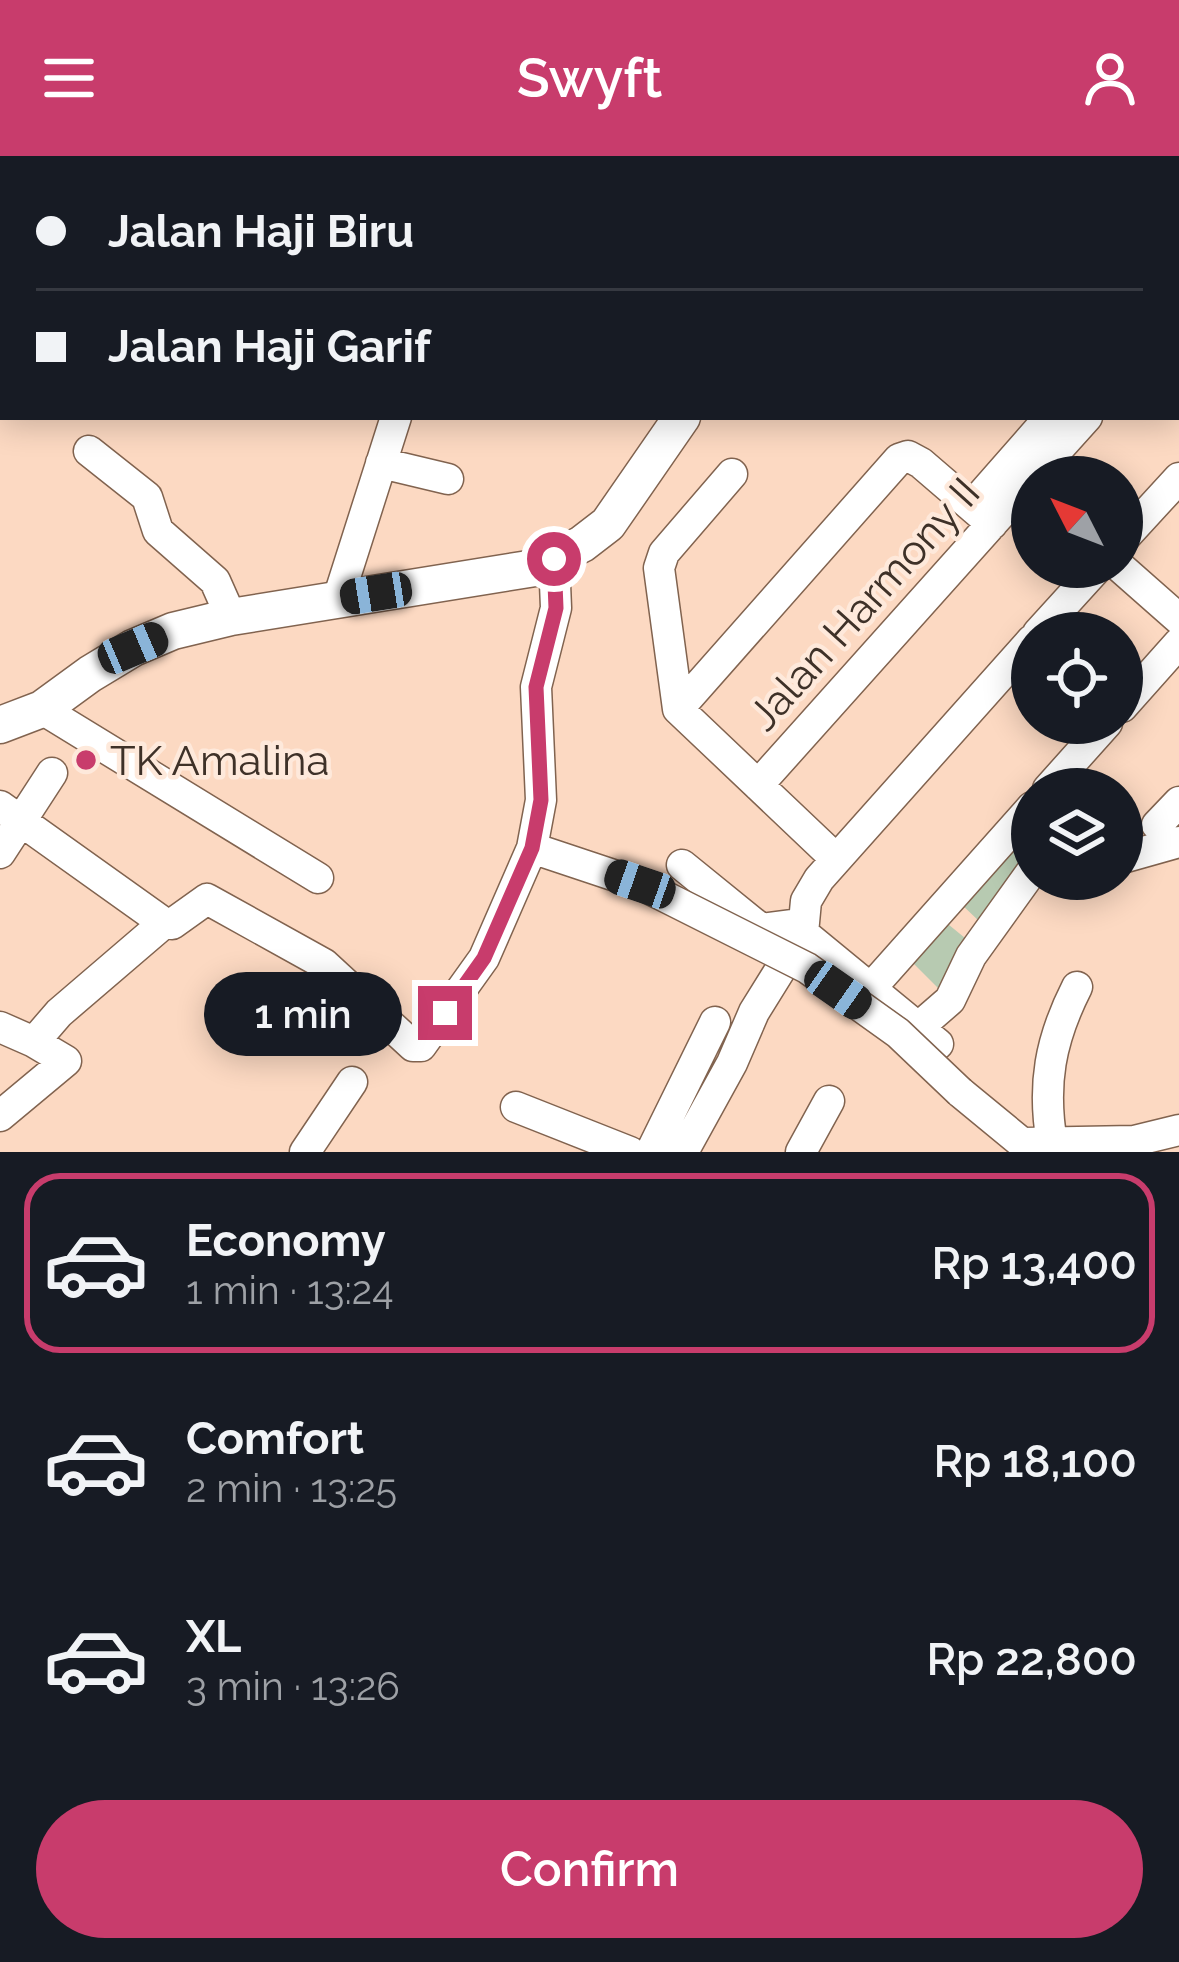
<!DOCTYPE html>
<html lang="en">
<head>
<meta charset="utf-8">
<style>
  body { margin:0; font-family:Raleway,sans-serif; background:#20242c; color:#f1f3f6; height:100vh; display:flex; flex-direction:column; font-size:45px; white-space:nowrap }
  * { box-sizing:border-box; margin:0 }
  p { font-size:39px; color:#9ea1a6 }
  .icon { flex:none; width:66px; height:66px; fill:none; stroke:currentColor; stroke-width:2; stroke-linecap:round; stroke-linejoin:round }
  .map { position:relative; height:996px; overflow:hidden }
  .sheet { display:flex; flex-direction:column; background:#171b24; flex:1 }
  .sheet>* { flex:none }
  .guide { position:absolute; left:0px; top:0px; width:1179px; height:264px; box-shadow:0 6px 30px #0003; display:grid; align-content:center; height:264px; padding:0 36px; background:#171b24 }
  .needle { width:78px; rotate:312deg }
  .buttons { position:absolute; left:1011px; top:300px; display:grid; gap:24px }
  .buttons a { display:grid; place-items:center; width:132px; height:132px; border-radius:50%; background:#171b24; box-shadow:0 6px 30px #0003; font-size:60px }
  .end { position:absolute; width:54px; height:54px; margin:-27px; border:15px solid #c83c6c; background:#fff; box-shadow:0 0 0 6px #fff }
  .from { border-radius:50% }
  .bubble { position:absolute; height:84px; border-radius:42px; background:#171b24; box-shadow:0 6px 30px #0003; font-size:39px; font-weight:600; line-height:84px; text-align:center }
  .car { position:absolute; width:36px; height:72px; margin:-36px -18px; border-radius:15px; box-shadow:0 0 9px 3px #0007; background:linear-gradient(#222 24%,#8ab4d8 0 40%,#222 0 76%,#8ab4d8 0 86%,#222 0) }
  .guide b { display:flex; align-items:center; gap:42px; height:114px; font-size:45px }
  .guide b+b { border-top:3px solid #363941 }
  .guide i { width:30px; height:30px; background:#f1f3f6 }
  ul { padding:21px 0 0; list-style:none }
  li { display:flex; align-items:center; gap:36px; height:180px; margin:0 24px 18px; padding:0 12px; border:6px solid transparent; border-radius:36px }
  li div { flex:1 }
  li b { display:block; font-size:45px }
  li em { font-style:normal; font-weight:600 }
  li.on { border-color:#c83c6c }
  li>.icon { width:108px; height:108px; stroke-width:1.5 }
  .action { display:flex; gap:24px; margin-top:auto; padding:24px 36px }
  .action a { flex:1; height:138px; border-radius:72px; background:#c83c6c; color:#fff; font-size:48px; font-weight:600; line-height:138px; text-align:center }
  header { display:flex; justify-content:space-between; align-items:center; height:156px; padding:0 36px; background:#c83c6c; color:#fff; font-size:54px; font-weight:600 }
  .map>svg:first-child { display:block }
  .green { fill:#b7cab1 }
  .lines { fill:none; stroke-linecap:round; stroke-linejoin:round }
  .minor-casing { stroke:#81634f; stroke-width:33 }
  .major-casing { stroke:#81634f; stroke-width:39 }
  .minor { stroke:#fff; stroke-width:30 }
  .major { stroke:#fff; stroke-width:36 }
  .minor-bridge-casing { stroke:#81634f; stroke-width:33; stroke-linecap:butt }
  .minor-bridge { stroke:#fff; stroke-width:30 }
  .route { stroke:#c83c6c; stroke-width:15 }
  .poi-dot { fill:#c83c6c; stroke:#fee9db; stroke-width:4.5 }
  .labels { text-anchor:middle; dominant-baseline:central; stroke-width:9; stroke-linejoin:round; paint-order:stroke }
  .street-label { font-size:42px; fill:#3e3128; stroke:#fee9db }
  .poi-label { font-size:42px; fill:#3e3128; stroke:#fee9db; text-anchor:start }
</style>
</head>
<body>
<header><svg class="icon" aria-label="menu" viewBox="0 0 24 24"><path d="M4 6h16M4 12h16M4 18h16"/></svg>Swyft<svg class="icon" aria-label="person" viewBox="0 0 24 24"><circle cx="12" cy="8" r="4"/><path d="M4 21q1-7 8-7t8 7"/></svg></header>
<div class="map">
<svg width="1179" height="996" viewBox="0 0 1179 996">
  <rect width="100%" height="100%" fill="#fcd9c2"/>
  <path class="green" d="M1017 681 1032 685V703L981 767 959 746Z
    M943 764 965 782 954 822 942 836 909 803Z"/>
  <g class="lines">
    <g class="minor-casing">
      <path id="minor" d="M440 0 444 3
        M638 0 647 3
        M776 0 780 3
        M124 3 126 0
        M706 3 714 0
        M0 24 3 28
        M0 104 3 100
        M1176 111 1179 114
        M1176 163 1179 159
        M89 295 147 341 158 375 215 425 231 461
        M381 307 448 323
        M732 318 664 397 659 412 678 553 836 703
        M1033 321 1087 261
        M972 350 1050 261
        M1122 384 1179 322
        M1120 411 1179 463
        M338 443 396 261
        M1038 477 1098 411
        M1122 551 1179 487
        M42 553 318 722
        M678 553 899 303 908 300 921 307 992 368
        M758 629 1032 323
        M1048 633 1107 567
        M0 650 164 767 172 768 207 743 324 808 413 890H421L484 802 532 692 541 644 536 531 556 452 554 403
        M1157 669 1179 646
        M532 692 640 728
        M0 697 52 617
        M1122 702 1179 686
        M682 709 761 773 791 769 803 777 938 888
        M871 832 1032 651
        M920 870 950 844 971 800 1032 715
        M0 871 34 886
        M960 936 1022 987 1134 985 1179 974
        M516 951 630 996
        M0 960 66 905 34 886 59 857 164 767
        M1052 987C1042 929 1050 884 1077 831
        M305 996 352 926
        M651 996 715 866
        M683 996 732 907 754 856 803 777 806 745 819 723 1032 484
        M801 996 829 945"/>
    </g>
    <g class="major-casing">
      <path id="major" d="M953 3 956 0
        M0 569 42 553 90 518 133 492 173 475 231 461 535 412 582 388 608 368 682 261"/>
    </g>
    <use href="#minor" class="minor"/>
    <use href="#major" class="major"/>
    <g class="minor-bridge-casing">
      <path id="minor-bridge" d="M640 728 807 812 898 877 960 936"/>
    </g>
    <use href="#minor-bridge" class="minor-bridge"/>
  </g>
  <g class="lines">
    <path class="route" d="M445 857 484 802 532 692 541 644 536 531 556 452 554 403"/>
  </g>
  <circle class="poi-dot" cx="86" cy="604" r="12"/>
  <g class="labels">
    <g class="street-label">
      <text transform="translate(864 448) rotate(-48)">Jalan Harmony II</text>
    </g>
    <g class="poi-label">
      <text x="110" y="604">TK Amalina</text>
    </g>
  </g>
</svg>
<div class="buttons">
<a><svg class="needle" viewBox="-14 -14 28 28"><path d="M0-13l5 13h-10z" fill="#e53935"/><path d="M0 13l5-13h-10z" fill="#9ea1a6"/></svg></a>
<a><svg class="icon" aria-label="locate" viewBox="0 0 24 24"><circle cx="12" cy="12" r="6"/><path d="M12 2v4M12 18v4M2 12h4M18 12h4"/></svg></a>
<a><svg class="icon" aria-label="layers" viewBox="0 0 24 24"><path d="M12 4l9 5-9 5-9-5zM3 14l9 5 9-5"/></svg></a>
</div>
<i class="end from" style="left:554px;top:403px"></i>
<i class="end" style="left:445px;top:857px"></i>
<div class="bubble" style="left:204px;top:816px;width:198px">1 min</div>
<i class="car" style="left:376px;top:437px;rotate:261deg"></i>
<i class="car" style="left:133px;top:492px;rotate:67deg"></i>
<i class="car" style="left:640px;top:728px;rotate:289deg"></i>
<i class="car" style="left:838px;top:834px;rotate:125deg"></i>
<div class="guide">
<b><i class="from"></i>Jalan Haji Biru</b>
<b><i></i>Jalan Haji Garif</b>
</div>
</div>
<section class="sheet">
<ul>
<li class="on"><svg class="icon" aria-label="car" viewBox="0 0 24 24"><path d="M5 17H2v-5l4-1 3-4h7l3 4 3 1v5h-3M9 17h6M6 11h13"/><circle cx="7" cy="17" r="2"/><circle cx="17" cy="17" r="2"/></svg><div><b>Economy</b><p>1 min · 13:24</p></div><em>Rp 13,400</em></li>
<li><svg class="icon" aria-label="car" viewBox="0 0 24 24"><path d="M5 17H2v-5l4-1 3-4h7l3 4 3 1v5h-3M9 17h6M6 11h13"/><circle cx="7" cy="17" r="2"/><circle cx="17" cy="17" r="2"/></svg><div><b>Comfort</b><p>2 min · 13:25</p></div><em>Rp 18,100</em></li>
<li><svg class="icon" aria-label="car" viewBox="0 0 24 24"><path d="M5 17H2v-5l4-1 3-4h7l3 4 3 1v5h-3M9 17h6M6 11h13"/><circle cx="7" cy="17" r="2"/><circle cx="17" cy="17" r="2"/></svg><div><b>XL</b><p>3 min · 13:26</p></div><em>Rp 22,800</em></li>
</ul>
<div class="action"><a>Confirm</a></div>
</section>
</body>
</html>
